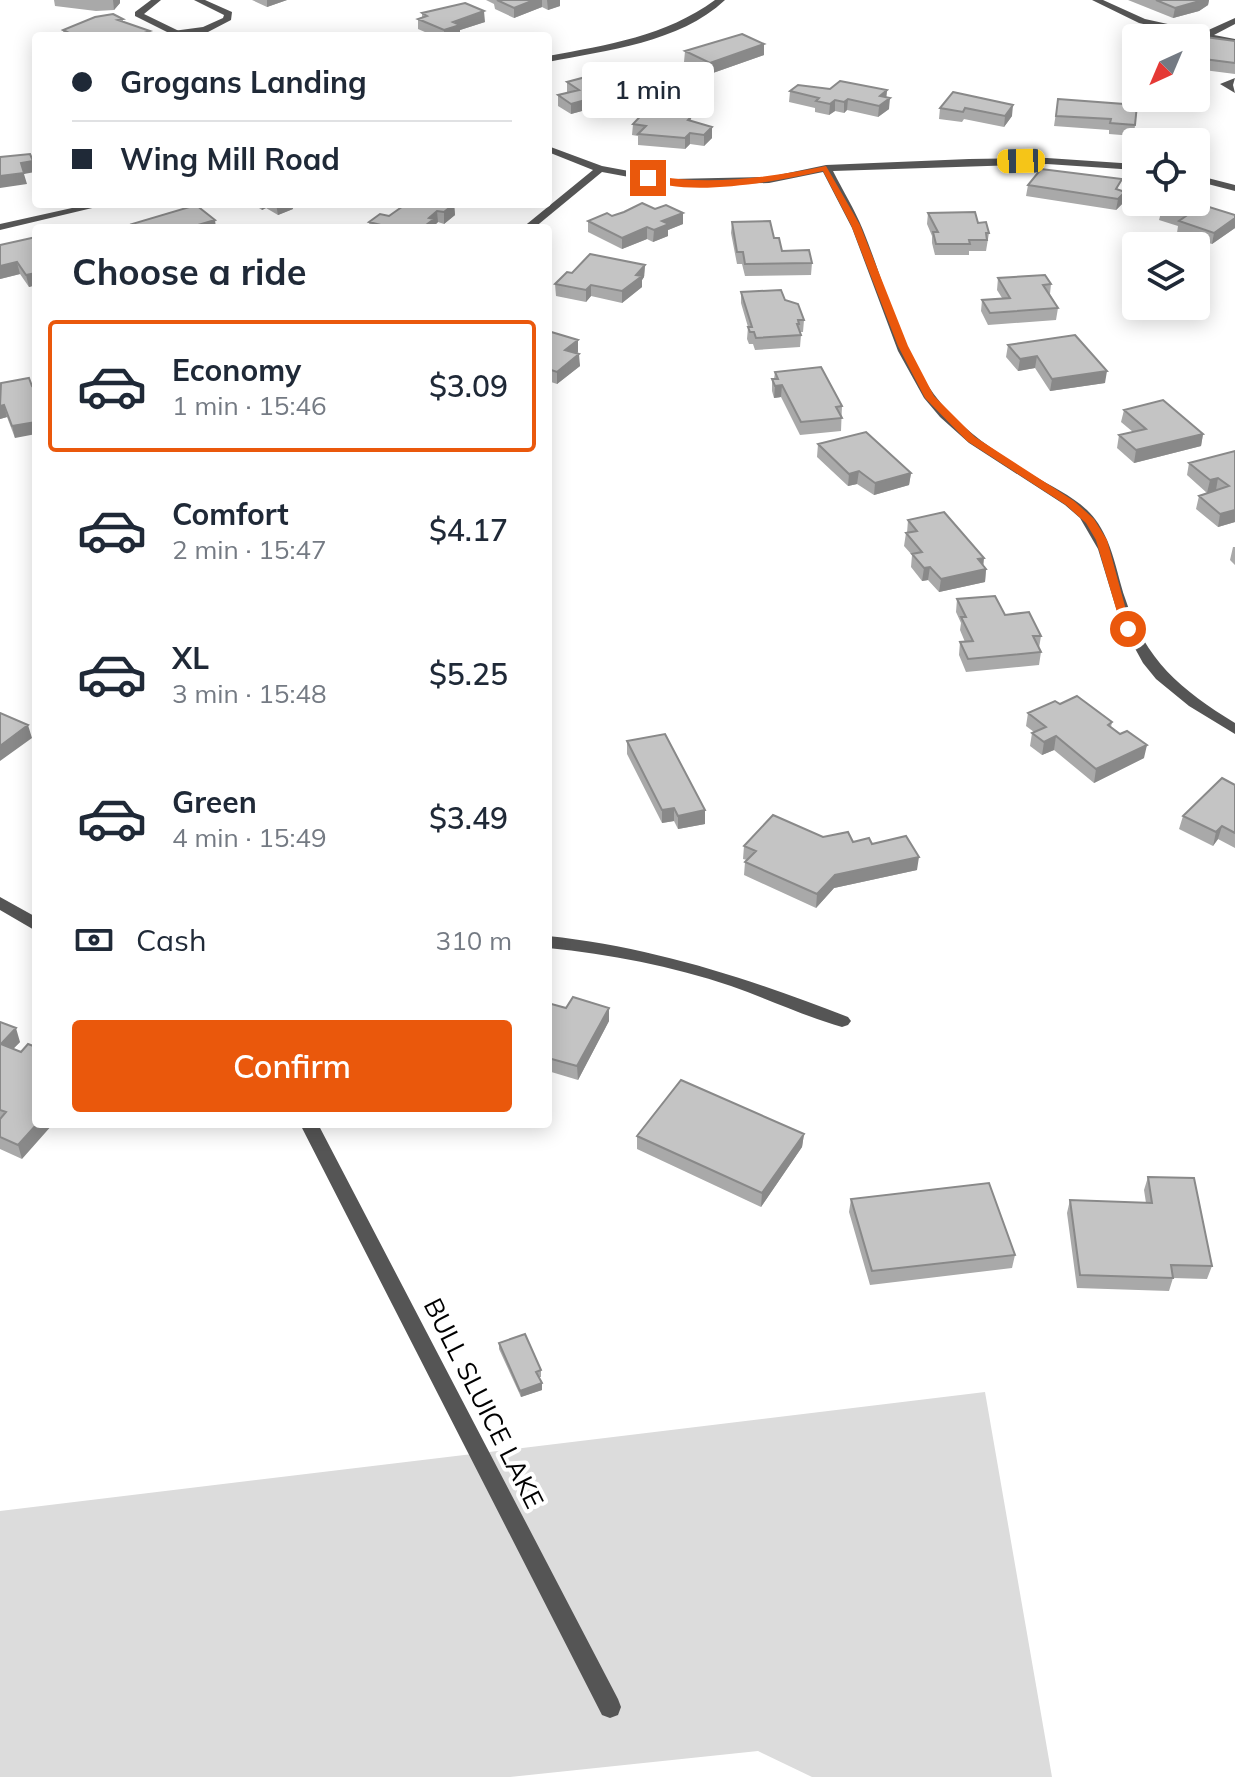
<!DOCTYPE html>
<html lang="en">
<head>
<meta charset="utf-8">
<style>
  body { margin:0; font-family:Mulish,sans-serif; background:#f6f6f7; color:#1f2937; height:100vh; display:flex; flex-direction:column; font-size:30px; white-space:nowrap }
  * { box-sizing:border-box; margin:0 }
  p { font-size:26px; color:#747a83 }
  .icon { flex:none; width:44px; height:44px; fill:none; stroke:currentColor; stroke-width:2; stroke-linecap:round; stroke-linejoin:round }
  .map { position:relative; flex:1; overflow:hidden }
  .details { position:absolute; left:32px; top:224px; width:520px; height:904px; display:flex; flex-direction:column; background:#fff; border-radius:8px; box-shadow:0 4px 20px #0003 }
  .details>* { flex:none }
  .top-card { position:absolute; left:32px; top:32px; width:520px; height:176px; border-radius:8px; box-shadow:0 4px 20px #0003; display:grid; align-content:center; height:176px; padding:0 40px; background:#fff }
  .needle { width:52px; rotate:224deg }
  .controls { position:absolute; left:1122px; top:24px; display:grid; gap:16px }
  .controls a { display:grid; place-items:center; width:88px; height:88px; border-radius:8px; background:#fff; box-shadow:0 4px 20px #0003; font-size:40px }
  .end { position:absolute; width:36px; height:36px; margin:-18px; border:10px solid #ea580c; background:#fff; box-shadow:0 0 0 4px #fff }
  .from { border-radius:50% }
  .bubble { position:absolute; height:56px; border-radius:8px; background:#fff; box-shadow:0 4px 20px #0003; font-size:26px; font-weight:600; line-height:56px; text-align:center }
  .car { position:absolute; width:24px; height:48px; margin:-24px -12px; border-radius:10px; box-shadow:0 0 6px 2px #0007; background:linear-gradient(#f5c518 24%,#345 0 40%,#f5c518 0 76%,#345 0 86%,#f5c518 0) }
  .top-card b { display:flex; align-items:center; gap:28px; height:76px; font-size:30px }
  .top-card b+b { border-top:2px solid #e0e1e3 }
  .top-card i { width:20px; height:20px; background:#1f2937 }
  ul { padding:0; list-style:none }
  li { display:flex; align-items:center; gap:24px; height:132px; margin:0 16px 12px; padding:0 24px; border:4px solid transparent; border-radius:8px }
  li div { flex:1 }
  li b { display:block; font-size:30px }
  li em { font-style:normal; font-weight:600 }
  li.active { border-color:#ea580c }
  li>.icon { width:72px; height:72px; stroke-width:1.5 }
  h2 { padding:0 40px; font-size:36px; line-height:96px }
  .pay { display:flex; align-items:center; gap:20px; height:88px; padding:0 40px; font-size:30px }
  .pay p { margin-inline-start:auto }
  .button { display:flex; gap:16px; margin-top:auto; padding:16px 40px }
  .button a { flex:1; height:92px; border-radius:8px; background:#ea580c; color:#fff; font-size:32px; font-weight:600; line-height:92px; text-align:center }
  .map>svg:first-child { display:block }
  .green { fill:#dcdcdc }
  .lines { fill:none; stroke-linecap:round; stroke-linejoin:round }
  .service { fill:#555; fill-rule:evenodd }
  .minor { fill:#555; fill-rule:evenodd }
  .wall { fill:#a9a9a9 }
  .shaded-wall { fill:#898989 }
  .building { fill:#c4c4c4; stroke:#898989; stroke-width:2 }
  .route { fill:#ea580c }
  .labels { text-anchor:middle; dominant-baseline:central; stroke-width:8; stroke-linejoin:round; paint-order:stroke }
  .near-street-label { font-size:26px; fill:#000; stroke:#fff }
</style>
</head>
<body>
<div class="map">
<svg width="1235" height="1777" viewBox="0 0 1235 1777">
  <rect width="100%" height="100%" fill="#fff"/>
  <path class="green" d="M985 1392 1052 1777H812L758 1751 510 1777H0V1511Z"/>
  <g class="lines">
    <path class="service" d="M194 0H205L232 12 231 20 208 32 173 35V31L203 27 223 18 224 15Z
      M1235 78 1233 85 1235 93 1220 84Z"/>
    <path class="minor" d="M151 0H161L144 14 179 31V35H173L135 16V12Z
      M715 0H725C679 43 607 50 548 62V56C607 45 666 36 715 0Z
      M1092 0H1103L1145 19 1204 32 1235 18V24L1214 35 1235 39V45L1139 23Z
      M548 146 602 166 672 179 769 177 826 165 969 159 1047 158 1136 164V170L1047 164 833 171C843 191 855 210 863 230 888 291 902 362 948 411 971 436 1002 456 1031 474 1053 488 1079 498 1095 519 1113 543 1116 571 1125 598 1145 660 1181 690 1235 723V734L1189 706 1156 679 1143 663 1120 621 1098 549 1080 518 1065 505 969 443 940 417 924 398 898 351 852 228 823 172 769 183 672 185 602 172 534 228H522L593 170 548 152Z
      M1196 175 1235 185V191L1196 181Z
      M90 204H109L0 230V224Z
      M0 897 36 917V931L0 910Z
      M548 936C653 947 750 979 848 1017L851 1021 848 1025 842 1027C804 1016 768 999 731 986 671 966 610 954 548 948Z
      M300 1124H318L618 1699 621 1707 618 1715 610 1718 602 1715Z"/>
  </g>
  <path class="wall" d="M54 0H120V3L114 10 96 11 55 6Z
    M252 0H287L267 7Z
    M486 0H560V6L548 10 542 7 514 18 495 9 494 4Z
    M1128 0H1209L1208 5 1199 11 1173 18Z
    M422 13 485 22 460 30V35L457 36H434L418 29V19L422 17Z
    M123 19V22L150 31 151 36H64L63 30Z
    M1196 38 1235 41V74L1196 69Z
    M764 44V55L710 74 684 62 685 51Z
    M589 72 628 92 621 94V98L600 104V106L571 114 558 106V95L567 93V82L589 76Z
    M830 89 887 90 886 97 889 109 878 117 847 110 844 113 835 111 829 115 815 112V108L789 102 790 91Z
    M953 92 1012 116 1004 127 964 119 962 122 939 119 940 108Z
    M1058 99 1135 125 1134 136 1109 134V130L1054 126Z
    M664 116 691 117V121L712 127V138L704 146 690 144 685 149 638 145V136L632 135 633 124Z
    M1028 185 1120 191 1123 203 1116 210 1026 196Z
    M253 204H296L292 205 293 209 278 215 266 208 262 210Z
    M454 204 455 215 444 224 438 222 434 226V228H370L369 222 389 216Z
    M655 209 683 213V224L668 230V236L653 242 647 239 622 249 588 232V221L612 216Z
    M1162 209 1235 215V228L1212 244 1177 233 1178 226 1159 220Z
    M928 213 978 223 989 233 986 251H969V255H935L932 243V236L927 224Z
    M732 222 774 238 782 251 812 263 811 275 745 276 742 264H737L731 233Z
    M36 237V285L29 287 20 274 0 279V245Z
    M645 265 644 277 642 280V287L622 303 591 296 586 302 556 296 555 284 572 273Z
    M998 278 1051 284 1050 294 1058 308 1056 320 988 325 981 311 982 300 1002 298 997 290Z
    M741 292 785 300 804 320 803 332H800L801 335 800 347 755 350 753 344H749L747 339 748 327 741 303Z
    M548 331 578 340V352L577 354 580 366 557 384 548 381Z
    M1008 345 1105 383 1050 391 1035 368 1018 371 1006 357Z
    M775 372 842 406 841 431 800 435 781 397 774 398 772 391V379H774Z
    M29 378 15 438 7 417 0 419V386Z
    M1124 410 1203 434 1201 446 1134 463 1117 448 1119 435 1133 432 1121 422Z
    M818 444 911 473 909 485 874 495 857 484 848 486 817 457Z
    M1235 451V522L1218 527 1196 509 1199 496 1207 493 1187 475 1189 463Z
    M908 520 983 565 986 569 985 582 939 592 928 580 922 581 911 567 912 555 904 546 906 533H907Z
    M1233 547H1235V565L1230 560Z
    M957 599 1041 636 1039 648 1041 652 1039 665 966 672 959 655 960 642H965L960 630 961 623 956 612Z
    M1060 704 1112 722 1111 727 1144 758 1094 783 1054 750 1042 755 1030 746 1032 733 1034 732 1026 726 1028 713Z
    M627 741 705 810V824L678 829 674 821 662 823 627 754Z
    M1235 785V848L1218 839 1213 846 1179 829 1183 816Z
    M823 837 872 844 917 870 834 888 816 908 744 875 745 862 747 860 743 859 744 846Z
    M548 1003 566 1008H609V1021L578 1080 548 1071Z
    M0 1022 20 1042 13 1049 21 1052 22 1159 0 1149Z
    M804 1134 802 1147 761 1207 637 1149V1136Z
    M1148 1177 1212 1266 1207 1279 1173 1278 1169 1291 1077 1288 1067 1213 1070 1200 1146 1203 1144 1190Z
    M851 1199 1015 1255 1012 1268 870 1285 849 1212Z
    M499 1343 541 1370V1377H539L542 1383V1390L521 1397 499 1349Z"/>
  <path class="shaded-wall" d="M113 0H120V3L114 10Z
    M267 0H287L267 7Z
    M534 0H542V7L514 18V8Z
    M547 0H560V6L548 10Z
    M1203 0H1209L1208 5 1199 11 1173 18 1175 8Z
    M484 11 485 22 460 30V35L444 36V30L453 22Z
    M150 31 151 36H135Z
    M764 44V55L710 74V63Z
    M628 82V92L621 94V98L600 104V106L571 114V104L597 94 616 85Z
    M887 90 886 101 890 98 889 109 878 117 880 96Z
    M848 99 847 110 844 113V102Z
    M835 100V111L829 115 830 104Z
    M1013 105 1012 116 1004 127 1005 116Z
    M712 127V138L704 146V135Z
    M690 133V144L685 149V138Z
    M33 161 35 172 24 174 27 184 0 188V176L21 163Z
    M1125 192 1123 203 1116 210 1118 199Z
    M261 204H265L266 208 262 210Z
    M276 204H296L292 205 293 209 278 215Z
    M454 204 455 215 444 224V212Z
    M437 211 438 222 434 226V228H422L429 218Z
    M683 213V224L668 230V236L653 242 654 230 662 221Z
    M1235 218V228L1212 244 1214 233Z
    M215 220 216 228H188Z
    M647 227V239L622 249V238Z
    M17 262 20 274 0 279V266Z
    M645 265 644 277 642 280V287L622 303V291Z
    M36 273V285L29 287 26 275Z
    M591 285V296L586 302V290Z
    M578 340V352L566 362 565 350Z
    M579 354 580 366 557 384V372Z
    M1037 356 1035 368 1018 371 1020 359Z
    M1107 371 1105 383 1050 391 1052 379Z
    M782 385 781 397 774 398 775 386Z
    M4 405 7 417 0 419V406Z
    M36 422V434L15 438 12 426Z
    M1203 434 1201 446 1134 463 1136 450Z
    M859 471 857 484 848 486 849 474Z
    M911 473 909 485 874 495 875 483Z
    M1218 478 1216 490 1207 493 1210 480Z
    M1235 510V522L1218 527 1220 514Z
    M984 558 983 570 986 569 985 582 939 592 941 579 978 559Z
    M930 567 928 580 922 581 924 568Z
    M28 725 32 738 0 761V746Z
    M1056 736 1054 750 1042 755 1044 742Z
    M1147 745 1144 758 1094 783 1096 769Z
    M674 808V821L662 823V810Z
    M705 810V824L678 829V816Z
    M1222 826 1218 839 1213 846 1216 832Z
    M919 857 917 870 834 888 816 908 817 894 835 875Z
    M609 1008V1021L578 1080 577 1066Z
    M16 1028 20 1042 5 1057 1 1044Z
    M37 1124H53L22 1159 18 1145Z
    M804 1134 802 1147 761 1207 762 1193Z
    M542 1383V1390L521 1397 520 1391Z"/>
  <path class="building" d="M497 0H534L514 8Z
    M1156 0H1203L1175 8Z
    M465 3 484 11 453 22 460 25 444 30 418 19 427 16 422 13Z
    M113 14 123 19 118 20 150 31 135 36H136H85L79 33 73 35 63 30 95 17Z
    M1175 33 1235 41V63L1196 58V38H1172Z
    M742 34 764 44 710 63 685 51Z
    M607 66 628 82 616 85 621 88 597 94 600 96 571 104 558 95 579 90 567 82 593 75 589 72Z
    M840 81 887 90 880 96 890 98 879 106 848 99 844 102 835 100 830 104 816 101 819 98 790 91 798 85 830 89Z
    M953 92 1013 105 1005 116 965 108 963 112 940 108Z
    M1058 99 1137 105 1135 125 1110 123 1111 119 1056 116Z
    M648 108 664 111 659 115 691 117 688 120 712 127 704 135 690 133 685 138 638 134 646 126 633 124Z
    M30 154 33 161 21 163 24 173 0 176V157Z
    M1041 169 1122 179 1116 189 1125 192 1118 199 1028 185Z
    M1171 202H1193L1235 215V218L1214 233 1179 221 1186 216 1162 209Z
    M642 203 655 209 666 205 683 213 662 221 669 224 654 230 647 227 622 238 588 221 607 213 612 216 624 212Z
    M406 204H454L444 212 437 211 429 218 434 219 422 228H378L381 225 369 222 380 214 389 216Z
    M196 205 215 220 188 228H138L132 224Z
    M975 212 978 223 986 222 989 233H986L987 240H969L970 244H936L933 232H938L928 213Z
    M770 221 774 238H779L782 251 809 250 812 263 745 264 743 252H737L732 222Z
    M36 237V273L26 275 17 262 0 266V245Z
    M590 254 645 265 636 275 642 276 622 291 591 285 586 290 555 284 567 272 572 273Z
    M1045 275 1051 284 1043 285 1058 308 990 313 982 300 1010 298 998 278Z
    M781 290 785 300 798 304 804 320H798L799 324H797L801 335 756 338 754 332H750L748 327H752L741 292Z
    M548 331 578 340 565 350 579 354 557 372 548 369Z
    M1075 335 1107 371 1052 379 1037 356 1020 359 1008 345Z
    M821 367 842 406 836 407 842 418 801 422 782 385 775 386 772 379H778L775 372Z
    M29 378 32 386 36 385V422L12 426 4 405 0 406 1 383Z
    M1163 400 1203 434 1136 450 1119 435 1146 429 1124 410Z
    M866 432 911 473 875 483 859 471 849 474 818 444Z
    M1235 451V510L1220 514 1199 496 1229 486 1218 478 1210 480 1189 463Z
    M944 512 984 558 978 559 986 569 941 579 930 567 924 568 912 554 922 552 906 533 917 531 908 520Z
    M995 596 1005 615 1029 612 1041 636H1033L1041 652 968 659 960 642 973 641 961 617H966L957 599Z
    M1077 696 1112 722 1108 725 1120 734 1127 731 1147 745 1096 769 1056 736 1044 742 1032 733 1046 727 1028 713 1055 701 1060 704Z
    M0 713 28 725 0 746Z
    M665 734 705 810 678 816 674 808 662 810 627 741Z
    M1222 778 1235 785V833L1222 826 1216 832 1183 816Z
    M773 815 823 837 848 832 853 842 869 838 872 844 906 836 919 857 835 875 817 894 745 862 756 851 744 846Z
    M573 997 609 1008 577 1066 548 1058V1003L566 1008Z
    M0 1022 16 1028 1 1044 21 1052 28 1044 36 1047V1124H37L18 1145 0 1137V1119L6 1112 0 1110Z
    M681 1080 804 1134 762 1193 637 1136Z
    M1148 1177 1194 1178 1212 1266 1171 1265 1173 1278 1080 1275 1070 1200 1152 1203Z
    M989 1183 1015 1255 872 1271 851 1199Z
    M525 1334 541 1370 536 1372 542 1383 520 1391 499 1343Z"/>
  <path class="route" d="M826 166 860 225 908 346 934 396 975 437 1074 501 1094 519 1107 540 1132 632 1122 629 1096 540 1086 523 1066 505 967 441 925 398 898 346 851 225 823 171C779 181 685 199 644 178L648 175C709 186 767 178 826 166Z"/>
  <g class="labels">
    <g class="near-street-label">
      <text transform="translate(484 1403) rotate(63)">BULL SLUICE LAKE</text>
    </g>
  </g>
</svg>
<div class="controls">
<a><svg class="needle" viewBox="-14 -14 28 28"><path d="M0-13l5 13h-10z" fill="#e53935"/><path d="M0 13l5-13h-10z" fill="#747a83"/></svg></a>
<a><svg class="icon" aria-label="locate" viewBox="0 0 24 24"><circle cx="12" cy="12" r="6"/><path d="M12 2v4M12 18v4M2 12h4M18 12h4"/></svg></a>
<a><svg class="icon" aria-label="layers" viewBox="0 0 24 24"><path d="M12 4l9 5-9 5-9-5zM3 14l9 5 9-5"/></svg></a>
</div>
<i class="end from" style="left:1128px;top:629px"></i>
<i class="end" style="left:648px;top:178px"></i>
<div class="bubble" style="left:582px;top:62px;width:132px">1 min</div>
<i class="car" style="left:1021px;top:161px;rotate:269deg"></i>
<div class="top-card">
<b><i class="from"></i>Grogans Landing</b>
<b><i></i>Wing Mill Road</b>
</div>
<section class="details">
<h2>Choose a ride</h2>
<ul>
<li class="active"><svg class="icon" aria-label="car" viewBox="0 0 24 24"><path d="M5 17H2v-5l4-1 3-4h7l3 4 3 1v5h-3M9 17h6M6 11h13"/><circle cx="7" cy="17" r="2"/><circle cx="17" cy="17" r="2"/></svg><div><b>Economy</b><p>1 min · 15:46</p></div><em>$3.09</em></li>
<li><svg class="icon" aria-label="car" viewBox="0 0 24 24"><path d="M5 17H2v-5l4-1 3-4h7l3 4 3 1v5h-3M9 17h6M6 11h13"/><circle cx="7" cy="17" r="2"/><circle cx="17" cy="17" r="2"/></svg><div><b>Comfort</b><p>2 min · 15:47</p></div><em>$4.17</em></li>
<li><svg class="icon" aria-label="car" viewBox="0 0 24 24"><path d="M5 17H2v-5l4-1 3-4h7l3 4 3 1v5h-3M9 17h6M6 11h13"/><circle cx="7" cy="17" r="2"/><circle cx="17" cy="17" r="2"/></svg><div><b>XL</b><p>3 min · 15:48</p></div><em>$5.25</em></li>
<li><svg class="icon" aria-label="car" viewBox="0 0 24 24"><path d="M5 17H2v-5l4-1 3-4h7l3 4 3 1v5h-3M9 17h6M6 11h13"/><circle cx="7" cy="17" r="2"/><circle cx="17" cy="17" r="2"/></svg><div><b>Green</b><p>4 min · 15:49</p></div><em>$3.49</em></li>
</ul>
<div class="pay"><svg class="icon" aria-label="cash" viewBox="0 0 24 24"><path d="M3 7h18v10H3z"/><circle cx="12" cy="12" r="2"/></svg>Cash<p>310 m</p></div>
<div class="button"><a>Confirm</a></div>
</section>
</div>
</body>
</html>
